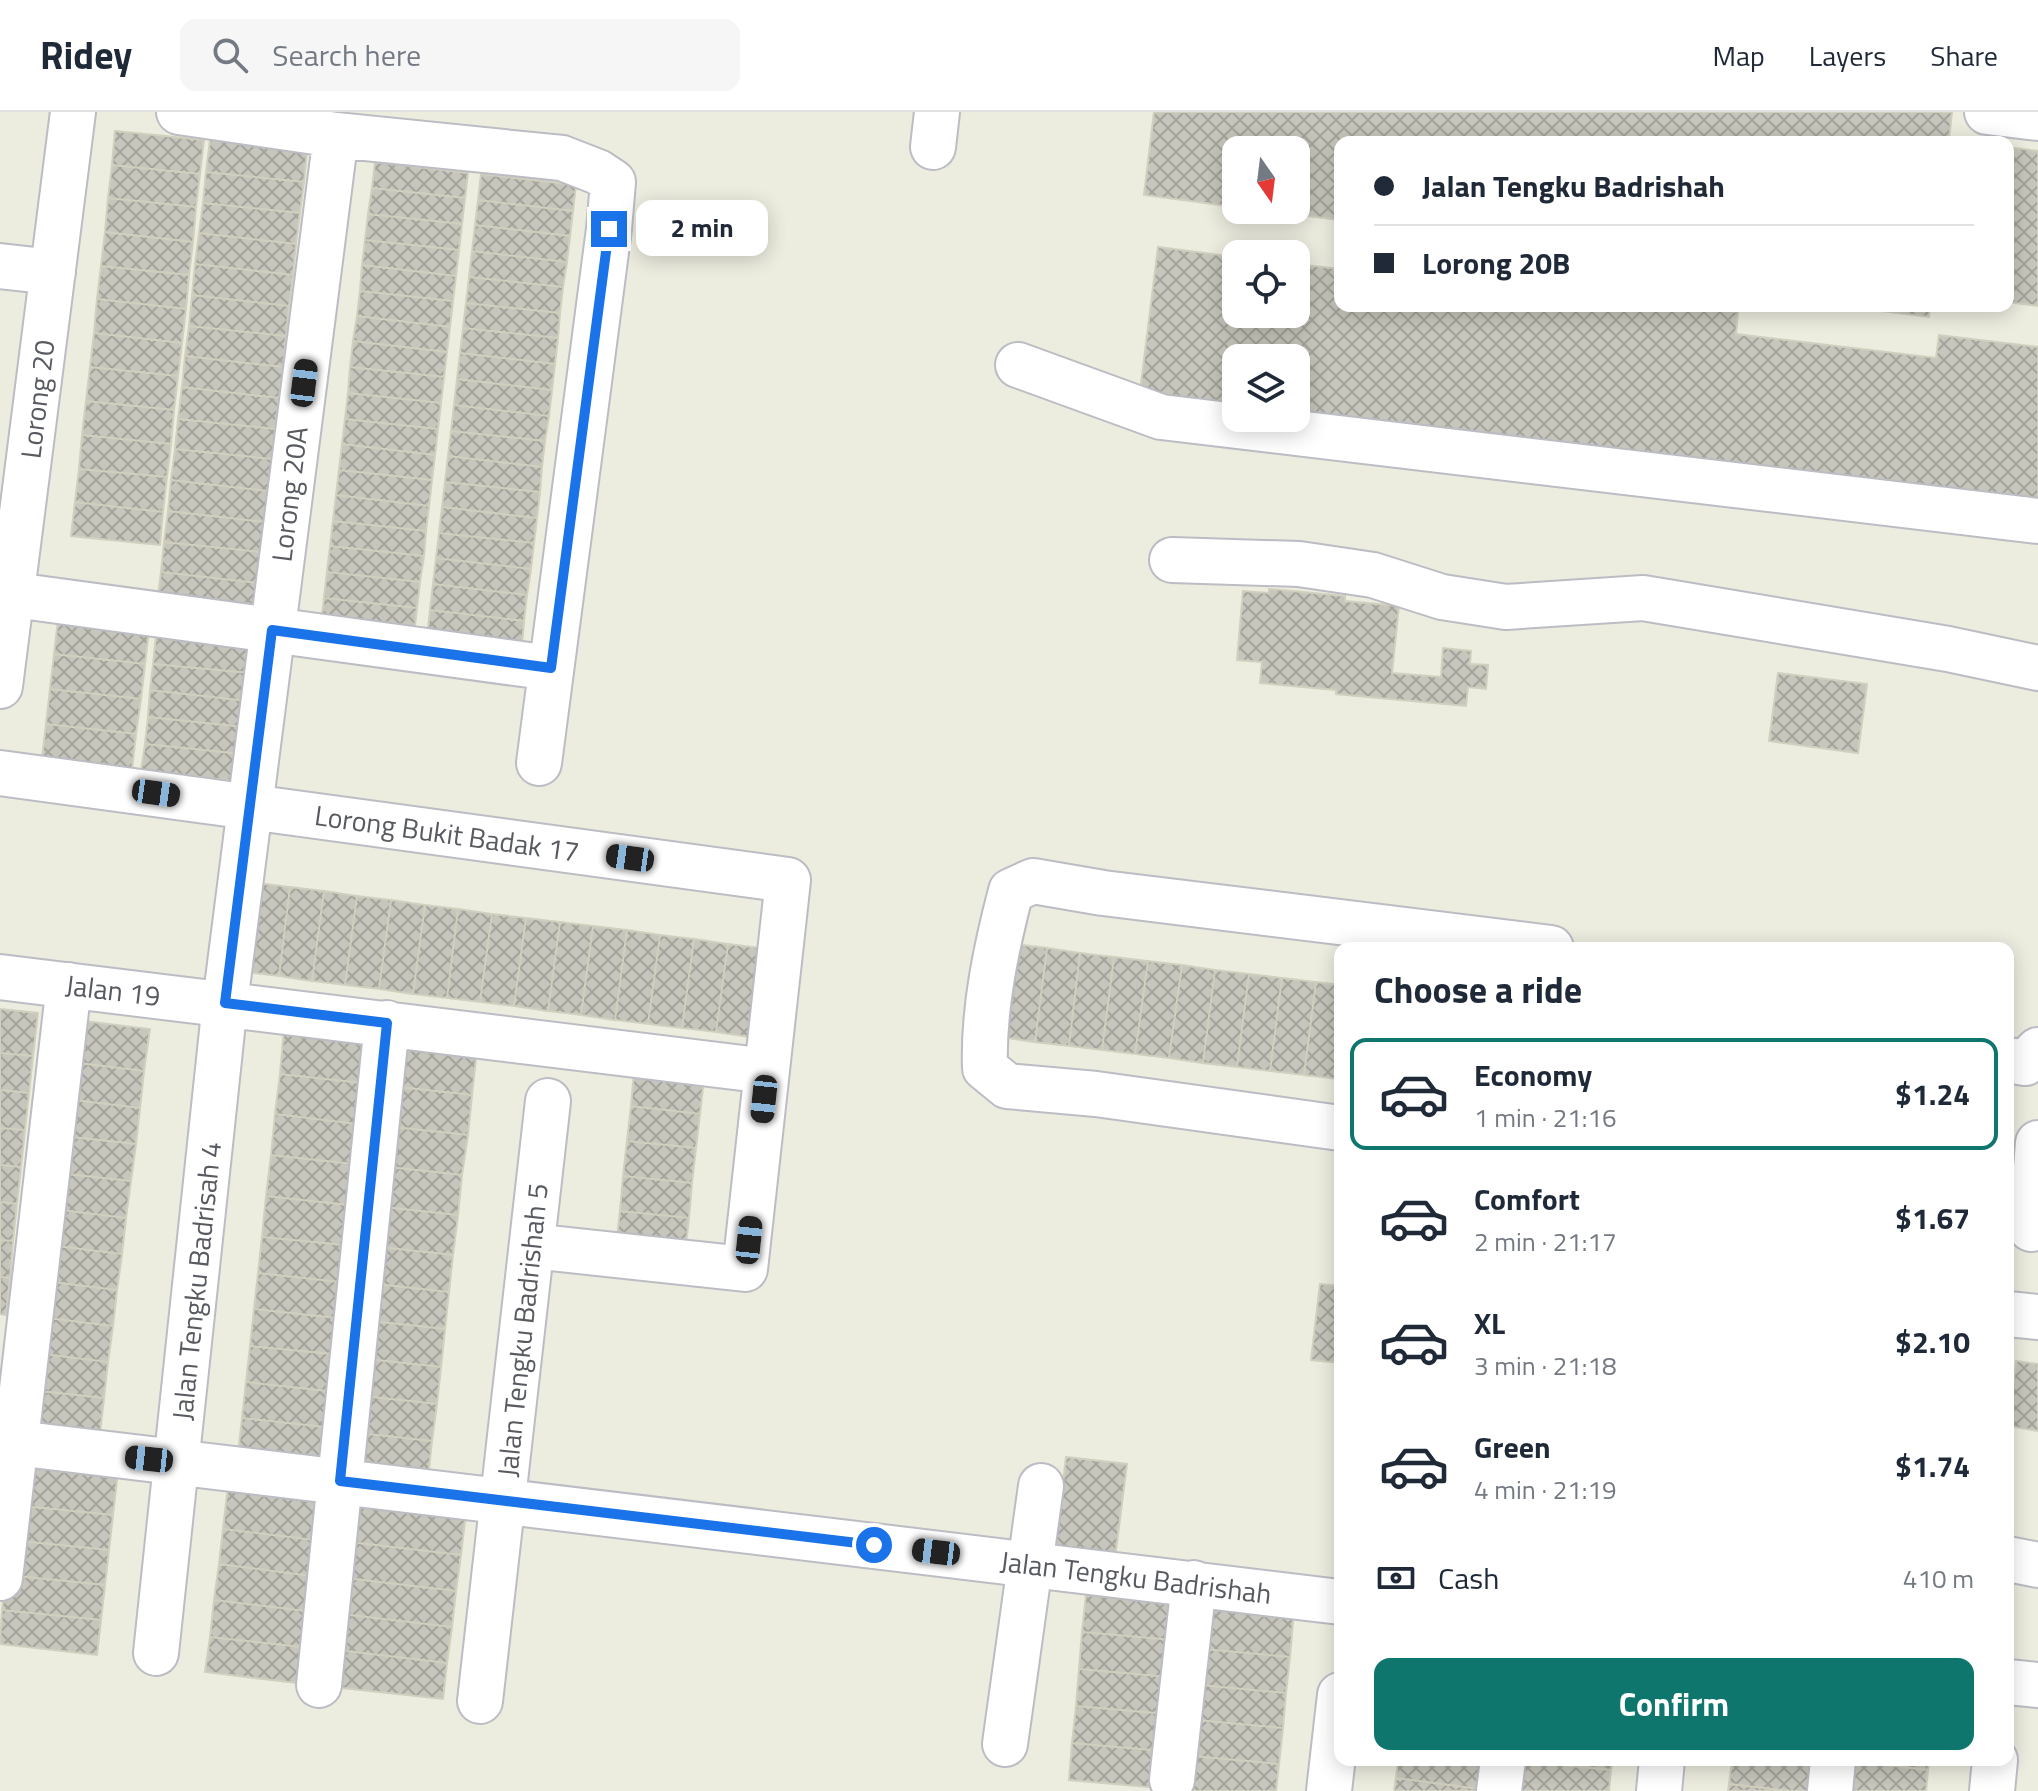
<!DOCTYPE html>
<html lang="en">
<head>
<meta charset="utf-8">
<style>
  body { margin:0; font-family:"Titillium Web",sans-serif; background:#f6f6f7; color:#1f2937; height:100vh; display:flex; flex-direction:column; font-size:30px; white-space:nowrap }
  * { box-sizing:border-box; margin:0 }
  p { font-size:26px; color:#747a83 }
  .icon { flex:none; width:44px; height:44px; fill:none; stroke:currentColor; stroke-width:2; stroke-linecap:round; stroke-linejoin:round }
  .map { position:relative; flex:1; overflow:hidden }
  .side { position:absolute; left:1334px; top:830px; width:680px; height:824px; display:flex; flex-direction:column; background:#fff; border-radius:16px; box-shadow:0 4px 20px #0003 }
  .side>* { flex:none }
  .guide { position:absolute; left:1334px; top:24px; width:680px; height:176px; border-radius:16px; box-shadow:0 4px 20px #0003; display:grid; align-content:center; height:176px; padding:0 40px; background:#fff }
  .needle { width:52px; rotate:166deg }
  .controls { position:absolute; left:1222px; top:24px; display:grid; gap:16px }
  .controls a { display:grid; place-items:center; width:88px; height:88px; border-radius:16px; background:#fff; box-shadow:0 4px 20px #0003; font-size:40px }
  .end { position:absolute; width:36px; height:36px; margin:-18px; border:10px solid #1a73e8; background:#fff; box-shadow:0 0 0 4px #fff }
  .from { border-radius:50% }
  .bubble { position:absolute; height:56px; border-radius:16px; background:#fff; box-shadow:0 4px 20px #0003; font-size:26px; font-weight:700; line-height:56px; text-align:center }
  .car { position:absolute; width:24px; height:48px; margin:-24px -12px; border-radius:10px; box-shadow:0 0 6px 2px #0007; background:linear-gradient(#222 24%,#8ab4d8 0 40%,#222 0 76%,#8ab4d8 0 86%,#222 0) }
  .guide b { display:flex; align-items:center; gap:28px; height:76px; font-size:30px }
  .guide b+b { border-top:2px solid #e0e1e3 }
  .guide i { width:20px; height:20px; background:#1f2937 }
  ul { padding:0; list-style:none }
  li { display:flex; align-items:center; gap:24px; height:112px; margin:0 16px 12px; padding:0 24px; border:4px solid transparent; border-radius:16px }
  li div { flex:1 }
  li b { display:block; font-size:30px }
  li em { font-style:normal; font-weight:700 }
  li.active { border-color:#0f766e }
  li>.icon { width:72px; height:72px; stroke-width:1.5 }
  h2 { padding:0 40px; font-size:36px; line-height:96px }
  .pay { display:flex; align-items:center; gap:20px; height:88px; padding:0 40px; font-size:30px }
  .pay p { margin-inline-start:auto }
  .button { display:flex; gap:16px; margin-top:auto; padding:16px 40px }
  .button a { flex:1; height:92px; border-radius:16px; background:#0f766e; color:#fff; font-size:32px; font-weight:700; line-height:92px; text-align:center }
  header { display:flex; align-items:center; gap:48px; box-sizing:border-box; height:112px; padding:0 40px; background:#fff; border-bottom:2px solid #e0e1e3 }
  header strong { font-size:38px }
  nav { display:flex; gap:44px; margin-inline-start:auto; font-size:28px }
  .search { width:560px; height:72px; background:#f6f6f7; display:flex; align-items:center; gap:20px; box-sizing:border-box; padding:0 28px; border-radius:16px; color:#747a83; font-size:30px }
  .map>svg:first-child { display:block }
  .building { fill:url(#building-cross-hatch); stroke:#d1cfbd; stroke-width:2 }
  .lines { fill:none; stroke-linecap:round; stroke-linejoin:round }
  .minor-casing { stroke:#bcbdc4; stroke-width:48 }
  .minor { stroke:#fff; stroke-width:44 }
  .route { stroke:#1a73e8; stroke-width:10 }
  .labels { text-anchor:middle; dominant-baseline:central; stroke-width:6; stroke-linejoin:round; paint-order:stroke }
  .street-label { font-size:28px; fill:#585a61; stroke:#fff }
</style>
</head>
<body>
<header>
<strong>Ridey</strong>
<div class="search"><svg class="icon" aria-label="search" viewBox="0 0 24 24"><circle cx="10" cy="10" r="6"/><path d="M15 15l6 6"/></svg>Search here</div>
<nav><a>Map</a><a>Layers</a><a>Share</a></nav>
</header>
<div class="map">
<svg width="2038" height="1679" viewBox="0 0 2038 1679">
  <defs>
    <pattern id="building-cross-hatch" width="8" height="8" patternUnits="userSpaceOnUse" patternTransform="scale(2)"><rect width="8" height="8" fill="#c7c6bc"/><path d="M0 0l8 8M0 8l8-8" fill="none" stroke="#a4a49c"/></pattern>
  </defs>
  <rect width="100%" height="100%" fill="#ececdf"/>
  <path class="building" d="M1154 0H1952L1949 28 1967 30H1340V108L1261 98H1296V38H1236V95L1144 83Z
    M115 19 204 28 200 62 112 53Z
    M210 28 307 39 304 70 206 60Z
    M2008 35 2038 39V194L2008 190Z
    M375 50 468 61 465 86 372 76Z
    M112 53 200 62 196 95 108 86Z
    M206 60 304 70 300 101 203 91Z
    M481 62 576 73 573 99 478 88Z
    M372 76 465 86 462 112 368 102Z
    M108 86 196 95 193 130 105 120Z
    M478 88 573 99 570 124 475 113Z
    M203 91 300 101 296 132 199 121Z
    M368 102 462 112 459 138 365 128Z
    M475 113 570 124 567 150 472 139Z
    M105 120 193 130 189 163 101 154Z
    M199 121 296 132 293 163 195 152Z
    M365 128 459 138 456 164 362 153Z
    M1158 135 1236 145V202H1296V152L1340 157V194H1684L1738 200 1736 222 1936 246 1939 223 2038 235V417L1296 306V246H1236V306L1137 304Z
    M472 139 567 150 563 175 469 165Z
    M195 152 293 163 289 194 192 183Z
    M362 153 456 164 453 189 360 179Z
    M101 154 189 163 186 197 97 187Z
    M469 165 563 175 560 201 466 191Z
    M360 179 453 189 450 215 357 204Z
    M192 183 289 194 286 224 189 214Z
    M97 187 186 197 182 231 94 221Z
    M466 191 560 201 558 226 463 216Z
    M1842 194H1930L1929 205Z
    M357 204 450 215 447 240 353 229Z
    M189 214 286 224 283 255 185 244Z
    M463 216 558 226 555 252 460 241Z
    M94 221 182 231 178 264 90 255Z
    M353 229 447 240 444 265 350 255Z
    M460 241 555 252 552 278 457 267Z
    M185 244 283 255 279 286 182 275Z
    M90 255 178 264 174 298 86 289Z
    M350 255 444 265 441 291 348 281Z
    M457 267 552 278 549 304 454 293Z
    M182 275 279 286 275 317 178 307Z
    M348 281 441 291 438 317 345 307Z
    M86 289 174 298 171 332 82 323Z
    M454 293 549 304 545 329 451 319Z
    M178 307 275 317 272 347 175 337Z
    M345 307 438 317 435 343 342 332Z
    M451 319 545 329 542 355 448 344Z
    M82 323 171 332 167 365 79 357Z
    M342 332 435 343 432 368 339 358Z
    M175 337 272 347 268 379 171 368Z
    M448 344 542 355 540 380 445 370Z
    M79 357 167 365 163 400 75 390Z
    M339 358 432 368 429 394 336 383Z
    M171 368 268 379 265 410 168 399Z
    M445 370 540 380 537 406 442 395Z
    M336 383 429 394 426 419 333 409Z
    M75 390 163 400 160 433 71 424Z
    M442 395 537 406 534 431 439 421Z
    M168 399 265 410 262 440 164 430Z
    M333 409 426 419 424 444 330 434Z
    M439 421 534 431 531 457 436 446Z
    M164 430 262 440 258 471 161 460Z
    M330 434 424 444 420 470 327 460Z
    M436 446 531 457 527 483 433 472Z
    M161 460 258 471 254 502 157 491Z
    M327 460 420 470 417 496 324 486Z
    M433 472 527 483 524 509 430 498Z
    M1269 477 1345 484V489L1399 494 1392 561 1441 565 1443 536 1471 539 1470 552 1488 553 1486 577 1468 575 1466 594 1336 582V578L1260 571 1262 550 1237 548 1243 479 1269 481Z
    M324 486 417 496 414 522 321 511Z
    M430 498 524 509 522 534 427 524Z
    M58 508 149 518 145 552 54 542Z
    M156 524 253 535 250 561 153 552Z
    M54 542 145 552 141 587 50 577Z
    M153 552 250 561 247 589 150 578Z
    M1778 561 1867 572 1858 641 1769 629Z
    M50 577 141 587 136 622 46 612Z
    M150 578 247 589 244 615 148 605Z
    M148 605 244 615 242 642 145 632Z
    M46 612 136 622 132 657 42 647Z
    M145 632 242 642 238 669 141 659Z
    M257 771 290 775 279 864 245 860Z
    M290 775 324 779 312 869 279 864Z
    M324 779 357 784 345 873 312 869Z
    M357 784 391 788 379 877 345 873Z
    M391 788 425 793 413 882 379 877Z
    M425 793 458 797 447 886 413 882Z
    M458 797 492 802 480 890 447 886Z
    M492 802 526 806 514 894 480 890Z
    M526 806 560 810 548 899 514 894Z
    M560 810 593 814 581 903 548 899Z
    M593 814 627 818 615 908 581 903Z
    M627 818 660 823 648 912 615 908Z
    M660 823 694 827 682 916 648 912Z
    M694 827 728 832 716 920 682 916Z
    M728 832 761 836 750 925 716 920Z
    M1013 832 1047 836 1035 930 1001 925Z
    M1047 836 1080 841 1069 934 1035 930Z
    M1080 841 1114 845 1102 938 1069 934Z
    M1114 845 1148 849 1135 942 1102 938Z
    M1148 849 1182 853 1169 946 1135 942Z
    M1182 853 1215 858 1203 951 1169 946Z
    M1215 858 1249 862 1237 955 1203 951Z
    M1249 862 1282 866 1270 959 1237 955Z
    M1282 866 1316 870 1304 963 1270 959Z
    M1316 870 1340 873 1338 967 1304 963Z
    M0 897 38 901 33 944 0 941Z
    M76 908 150 917 144 959 71 950Z
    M284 917 366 926 362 971 280 962Z
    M403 930 477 938 472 983 399 975Z
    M0 941 33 944 29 981 0 978Z
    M71 950 144 959 140 996 66 987Z
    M634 960 704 967 700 1002 631 994Z
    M280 962 362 971 357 1012 275 1002Z
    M399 975 472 983 468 1023 394 1015Z
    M0 978 29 981 25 1018 0 1016Z
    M66 987 140 996 136 1032 62 1024Z
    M631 994 700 1002 696 1036 627 1029Z
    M275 1002 357 1012 353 1052 271 1043Z
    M394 1015 468 1023 462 1063 389 1055Z
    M0 1016 25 1018 21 1055 0 1053Z
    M62 1024 136 1032 131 1069 57 1061Z
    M627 1029 696 1036 692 1071 623 1064Z
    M271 1043 353 1052 348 1093 266 1084Z
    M0 1053 21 1055 17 1092 0 1090Z
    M389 1055 462 1063 458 1103 384 1095Z
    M57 1061 131 1069 126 1106 53 1097Z
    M623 1064 692 1071 689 1106 620 1099Z
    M266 1084 348 1093 344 1133 262 1125Z
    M0 1090 17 1092 13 1129 0 1128Z
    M384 1095 458 1103 453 1143 380 1135Z
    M53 1097 126 1106 122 1142 48 1133Z
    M620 1099 689 1106 685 1141 616 1134Z
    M262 1125 344 1133 340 1170 258 1161Z
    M0 1128 13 1129 10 1166 0 1165Z
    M48 1133 122 1142 117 1178 44 1169Z
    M380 1135 453 1143 449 1180 376 1172Z
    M258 1161 340 1170 336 1206 254 1197Z
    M0 1165 10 1166 6 1203 0 1202Z
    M44 1169 117 1178 113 1214 39 1205Z
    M376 1172 449 1180 445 1217 372 1209Z
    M1320 1172 1340 1174V1251L1311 1248Z
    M254 1197 336 1206 332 1242 250 1234Z
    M39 1205 113 1214 108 1250 35 1241Z
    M372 1209 445 1217 441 1255 367 1247Z
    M250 1234 332 1242 327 1279 246 1270Z
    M35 1241 108 1250 104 1286 30 1278Z
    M367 1247 441 1255 437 1292 363 1284Z
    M2016 1249 2038 1252V1319L2008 1314Z
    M246 1270 327 1279 324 1315 242 1306Z
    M30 1278 104 1286 100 1322 26 1313Z
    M363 1284 437 1292 432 1329 359 1321Z
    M242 1306 324 1315 320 1351 238 1342Z
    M359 1321 432 1329 428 1366 354 1358Z
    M1066 1345 1127 1352 1115 1446 1055 1439Z
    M19 1348 118 1359 113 1403 13 1393Z
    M228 1374 328 1386 323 1429 223 1417Z
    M347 1387 466 1400 461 1443 342 1429Z
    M13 1393 113 1403 109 1438 10 1428Z
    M223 1417 323 1429 319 1465 219 1452Z
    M10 1428 109 1438 105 1473 6 1463Z
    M342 1429 461 1443 456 1479 337 1465Z
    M219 1452 319 1465 314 1500 214 1488Z
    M6 1463 105 1473 101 1508 2 1498Z
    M337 1465 456 1479 452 1515 333 1501Z
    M1086 1483 1176 1492 1173 1528 1082 1520Z
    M214 1488 314 1500 310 1536 210 1525Z
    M1197 1489 1294 1498 1290 1545 1193 1536Z
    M2 1498 101 1508 97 1543 0 1532Z
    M333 1501 452 1515 447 1551 329 1537Z
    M1082 1520 1173 1528 1169 1565 1079 1557Z
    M210 1525 310 1536 305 1572 205 1560Z
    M1193 1536 1290 1545 1286 1581 1189 1572Z
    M329 1537 447 1551 443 1587 324 1574Z
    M1079 1557 1169 1565 1166 1602 1076 1594Z
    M1189 1572 1286 1581 1283 1616 1186 1607Z
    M1076 1594 1166 1602 1162 1639 1072 1631Z
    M1186 1607 1283 1616 1279 1652 1182 1643Z
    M1072 1631 1162 1639 1159 1676 1069 1668Z
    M1182 1643 1279 1652 1276 1679H1178Z
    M1398 1648H1491L1487 1678 1396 1666Z
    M1510 1648 1611 1658 1609 1679H1506Z
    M1529 1648H1613L1611 1658Z
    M1732 1648H1821L1818 1679H1792L1729 1672Z
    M1843 1648H1930L1928 1658Z
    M1843 1648 1928 1658 1926 1679H1840Z
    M1396 1666 1487 1678V1679H1394Z
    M1729 1672 1792 1679H1728Z"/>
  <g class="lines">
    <g class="minor-casing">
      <path id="minor" d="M179 0 336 23 562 46 598 60 613 70 609 117 539 651
        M1987 0 2038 6
        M933 35 937 0
        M0 154 53 160
        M1018 253 1161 305 2038 409
        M1172 448 1299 452 1373 463 1442 485 1506 495 1643 486 1948 537 2038 556
        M0 481 551 556
        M0 574 73 0
        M0 661 788 768 745 1157 532 1134
        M0 865 767 959
        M2008 948 2025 951 2038 938
        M1340 1016 1096 982 1007 974 985 956C983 898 996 836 1011 779L1033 769 1103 781 1551 836
        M2031 1117 2038 1031
        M2008 1202 2038 1205
        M0 1329 1340 1490
        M2008 1447 2038 1453
        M0 1466 69 873
        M156 1541 225 891 336 23
        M2008 1570 2038 1573
        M319 1573 387 911
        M480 1589 548 989
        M1005 1632 1041 1374
        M1172 1668 1194 1471
        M1329 1679 1340 1583
        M1499 1679 1503 1648
        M1659 1679 1662 1648
        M1830 1679 1833 1648
        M1992 1679 1995 1648"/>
    </g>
    <use href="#minor" class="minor"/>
  </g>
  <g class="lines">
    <path class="route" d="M609 117 551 556 272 518 225 891 387 911 340 1369 874 1433"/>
  </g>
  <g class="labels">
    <g class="street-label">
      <text transform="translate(37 287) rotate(-83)">Lorong 20</text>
      <text transform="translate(289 382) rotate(-83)">Lorong 20A</text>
      <text transform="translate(447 721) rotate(8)">Lorong Bukit Badak 17</text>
      <text transform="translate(113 878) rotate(7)">Jalan 19</text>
      <text transform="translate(196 1169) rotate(-84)">Jalan Tengku Badrisah 4</text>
      <text transform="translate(522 1218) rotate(-84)">Jalan Tengku Badrishah 5</text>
      <text transform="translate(1136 1465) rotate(7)">Jalan Tengku Badrishah</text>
    </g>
  </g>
</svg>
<div class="controls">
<a><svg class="needle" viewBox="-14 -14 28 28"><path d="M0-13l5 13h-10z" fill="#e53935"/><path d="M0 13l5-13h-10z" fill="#747a83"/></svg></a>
<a><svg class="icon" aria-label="locate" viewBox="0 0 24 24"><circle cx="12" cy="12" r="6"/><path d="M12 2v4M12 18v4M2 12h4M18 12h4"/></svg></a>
<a><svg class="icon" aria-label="layers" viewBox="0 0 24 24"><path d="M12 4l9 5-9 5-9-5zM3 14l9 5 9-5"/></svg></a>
</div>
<i class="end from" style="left:874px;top:1433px"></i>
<i class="end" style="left:609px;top:117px"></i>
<div class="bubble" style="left:636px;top:88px;width:132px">2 min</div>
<i class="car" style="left:304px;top:271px;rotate:7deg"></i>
<i class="car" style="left:156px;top:681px;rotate:98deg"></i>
<i class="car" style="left:630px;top:746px;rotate:278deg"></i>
<i class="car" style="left:764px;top:987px;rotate:186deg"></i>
<i class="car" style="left:749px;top:1128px;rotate:6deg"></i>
<i class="car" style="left:149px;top:1347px;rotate:276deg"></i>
<i class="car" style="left:936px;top:1440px;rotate:277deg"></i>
<div class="guide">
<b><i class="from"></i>Jalan Tengku Badrishah</b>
<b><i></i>Lorong 20B</b>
</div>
<section class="side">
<h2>Choose a ride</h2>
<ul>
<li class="active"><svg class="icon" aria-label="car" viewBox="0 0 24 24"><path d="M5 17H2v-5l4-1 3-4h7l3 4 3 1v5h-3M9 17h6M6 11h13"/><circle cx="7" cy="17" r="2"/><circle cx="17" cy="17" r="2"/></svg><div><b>Economy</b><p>1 min · 21:16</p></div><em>$1.24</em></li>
<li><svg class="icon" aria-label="car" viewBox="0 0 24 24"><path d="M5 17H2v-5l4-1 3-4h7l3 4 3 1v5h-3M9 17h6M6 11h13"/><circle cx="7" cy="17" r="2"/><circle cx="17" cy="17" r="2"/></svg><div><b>Comfort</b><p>2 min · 21:17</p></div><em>$1.67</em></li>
<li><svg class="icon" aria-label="car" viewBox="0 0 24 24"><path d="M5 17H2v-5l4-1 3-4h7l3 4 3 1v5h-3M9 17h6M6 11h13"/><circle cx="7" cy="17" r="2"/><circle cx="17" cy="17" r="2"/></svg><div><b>XL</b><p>3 min · 21:18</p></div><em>$2.10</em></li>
<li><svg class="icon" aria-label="car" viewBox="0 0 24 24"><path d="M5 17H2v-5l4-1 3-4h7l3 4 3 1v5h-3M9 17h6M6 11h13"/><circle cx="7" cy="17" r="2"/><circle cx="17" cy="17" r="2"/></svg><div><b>Green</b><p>4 min · 21:19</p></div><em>$1.74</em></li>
</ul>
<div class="pay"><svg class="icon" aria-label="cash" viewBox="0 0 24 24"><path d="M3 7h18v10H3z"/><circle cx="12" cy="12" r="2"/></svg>Cash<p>410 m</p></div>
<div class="button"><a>Confirm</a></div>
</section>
</div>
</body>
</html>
